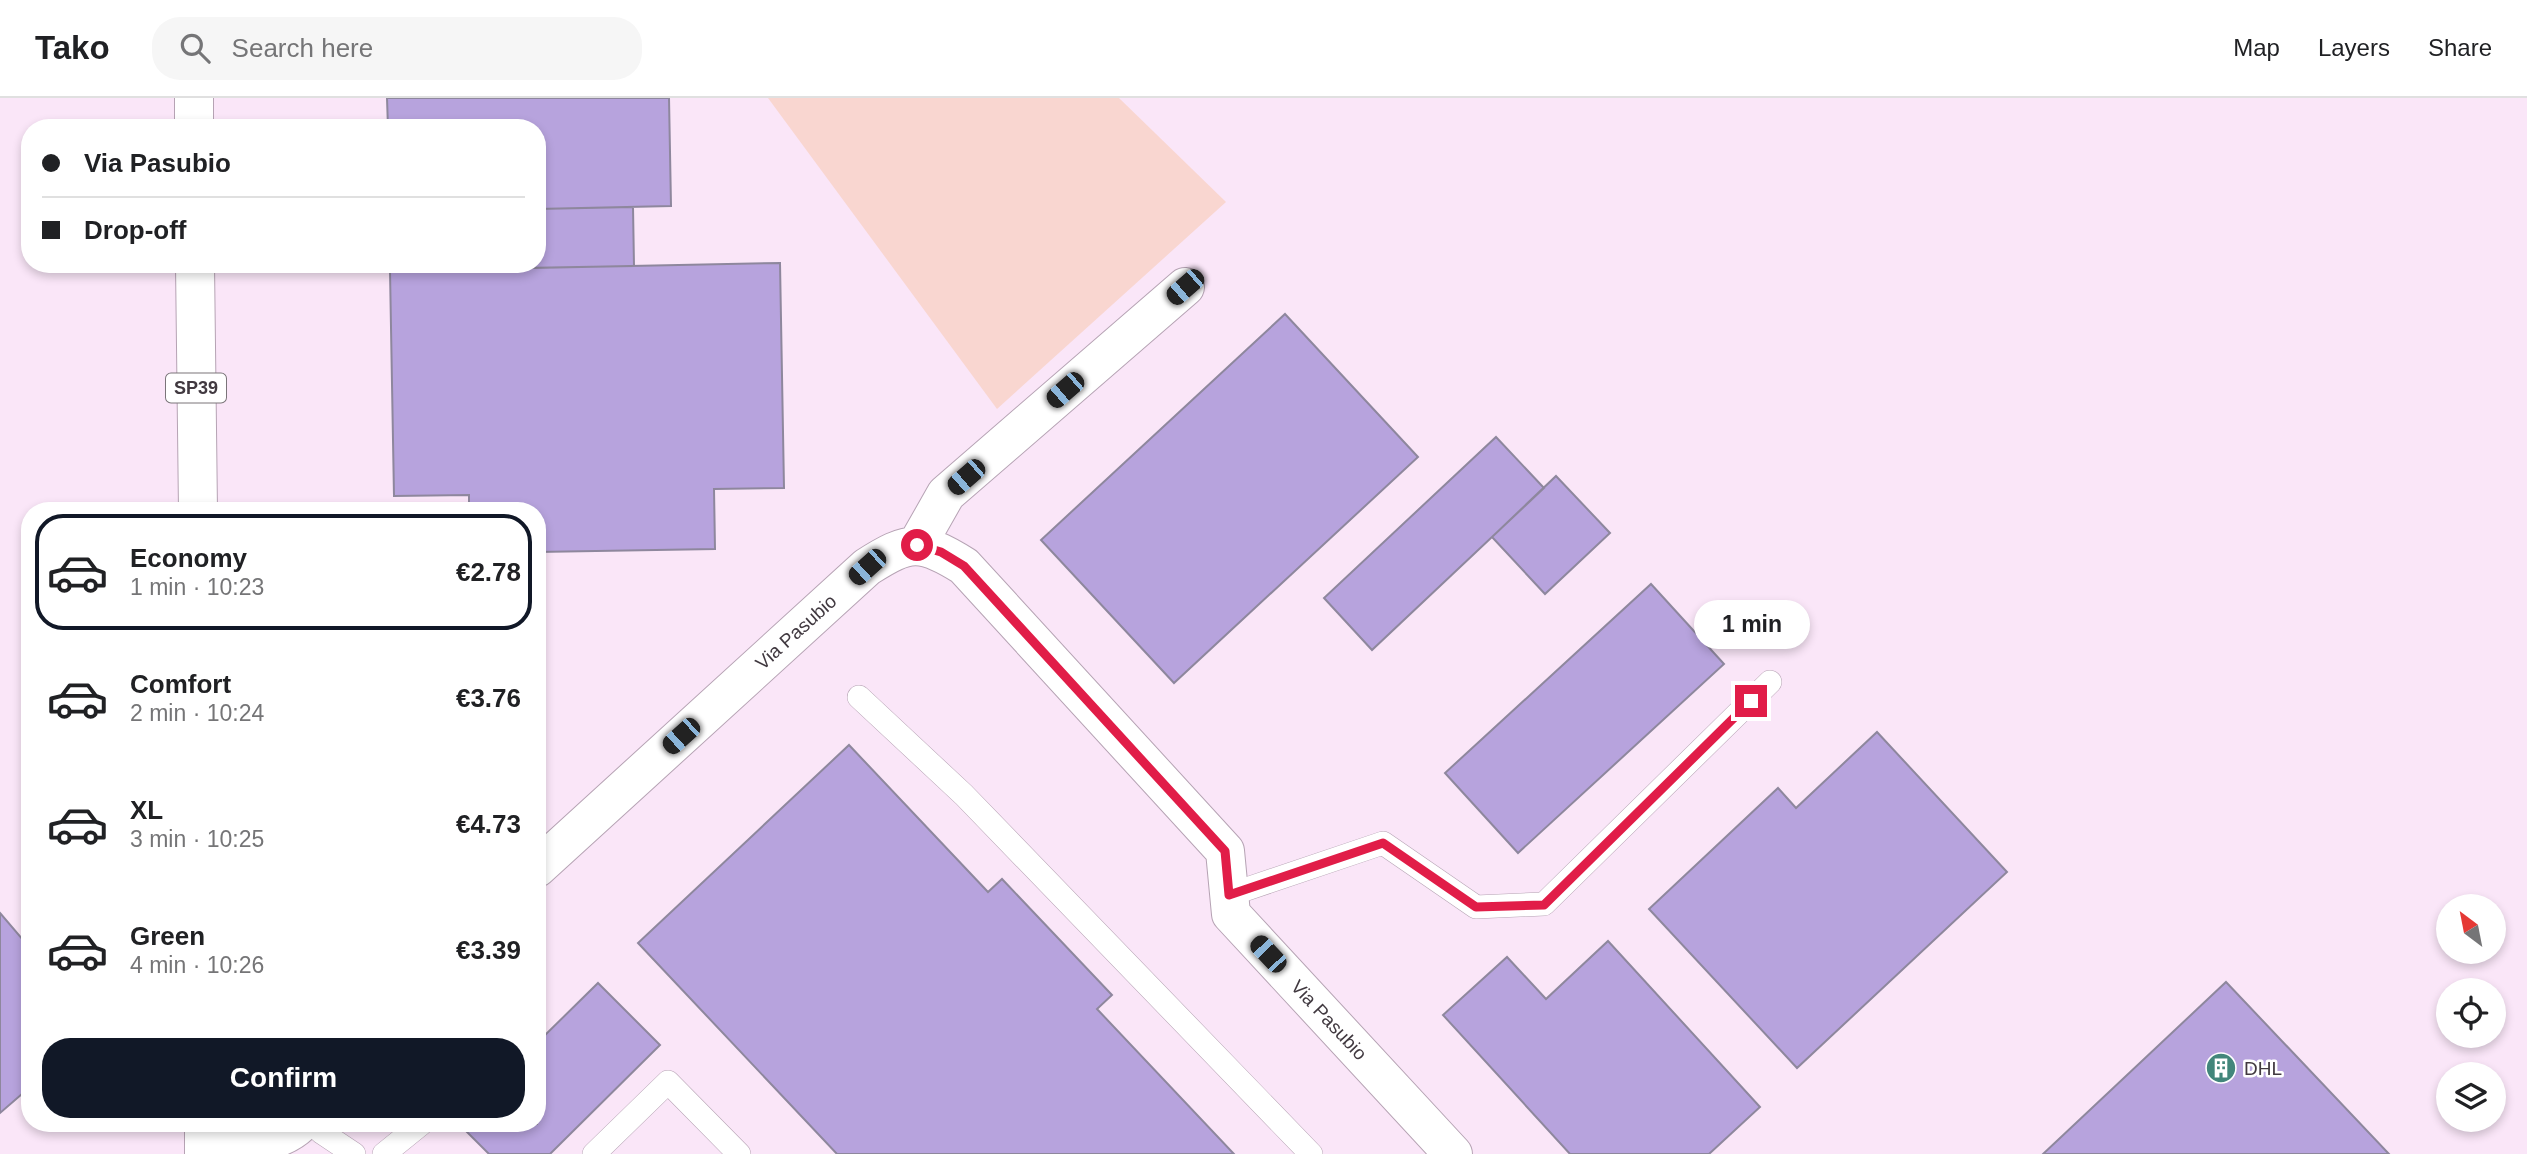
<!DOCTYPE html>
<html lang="en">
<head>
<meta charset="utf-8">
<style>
  body { margin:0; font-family:Helvetica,sans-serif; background:#f6f6f6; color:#202124; height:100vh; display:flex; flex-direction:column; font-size:26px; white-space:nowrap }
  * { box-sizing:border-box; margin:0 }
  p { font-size:23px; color:#757577 }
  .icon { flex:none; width:38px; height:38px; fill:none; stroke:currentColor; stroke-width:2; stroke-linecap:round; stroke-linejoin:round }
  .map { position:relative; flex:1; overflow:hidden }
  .side { position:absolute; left:21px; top:404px; width:525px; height:630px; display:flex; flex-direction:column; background:#fff; border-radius:28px; box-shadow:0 4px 10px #0003 }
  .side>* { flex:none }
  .guide { position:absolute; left:21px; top:21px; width:525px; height:154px; border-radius:28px; box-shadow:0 4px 10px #0003; display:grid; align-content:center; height:154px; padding:0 21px; background:#fff }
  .needle { width:46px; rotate:328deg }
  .tools { position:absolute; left:2436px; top:796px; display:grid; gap:14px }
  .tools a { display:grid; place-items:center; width:70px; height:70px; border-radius:50%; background:#fff; box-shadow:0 4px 10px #0003; font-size:35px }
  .end { position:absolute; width:32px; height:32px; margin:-16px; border:9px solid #e11d48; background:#fff; box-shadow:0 0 0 4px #fff }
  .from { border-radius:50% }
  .bubble { position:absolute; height:49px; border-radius:24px; background:#fff; box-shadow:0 4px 10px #0003; font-size:23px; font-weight:800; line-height:49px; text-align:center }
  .car { position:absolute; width:21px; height:42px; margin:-21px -10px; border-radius:9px; box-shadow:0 0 5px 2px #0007; background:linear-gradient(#222 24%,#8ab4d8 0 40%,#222 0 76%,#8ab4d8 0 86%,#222 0) }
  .guide b { display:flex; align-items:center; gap:24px; height:66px; font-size:26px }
  .guide b+b { border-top:2px solid #e0e0e0 }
  .guide i { width:18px; height:18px; background:#202124 }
  ul { padding:12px 0 0; list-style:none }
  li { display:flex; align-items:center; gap:21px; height:116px; margin:0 14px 10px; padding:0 7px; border:4px solid transparent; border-radius:28px }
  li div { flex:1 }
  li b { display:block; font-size:26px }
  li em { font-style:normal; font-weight:800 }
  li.current { border-color:#111827 }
  li>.icon { width:63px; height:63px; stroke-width:1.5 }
  .cta { display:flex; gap:14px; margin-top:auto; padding:14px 21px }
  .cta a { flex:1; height:80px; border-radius:28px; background:#111827; color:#fff; font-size:28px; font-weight:800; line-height:80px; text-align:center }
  header { display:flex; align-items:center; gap:42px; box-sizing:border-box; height:98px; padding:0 35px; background:#fff; border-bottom:2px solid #e0e0e0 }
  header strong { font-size:33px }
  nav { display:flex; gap:38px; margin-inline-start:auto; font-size:24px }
  .search { width:490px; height:63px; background:#f6f6f6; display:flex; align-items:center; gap:18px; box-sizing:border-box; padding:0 24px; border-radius:28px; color:#757577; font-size:26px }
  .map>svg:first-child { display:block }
  .green { fill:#f9d6d0 }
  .building { fill:#b7a3dd; stroke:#8e879d; stroke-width:2 }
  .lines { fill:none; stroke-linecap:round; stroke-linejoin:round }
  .lane-casing { stroke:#b6a3b4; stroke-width:24 }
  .street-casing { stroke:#b6a3b4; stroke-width:40 }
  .primary-casing { stroke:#b6a3b4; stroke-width:40 }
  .lane { stroke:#fff; stroke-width:23 }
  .street { stroke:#fff; stroke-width:38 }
  .primary { stroke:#fff; stroke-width:38 }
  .route { stroke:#e11d48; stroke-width:9 }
  .labels { text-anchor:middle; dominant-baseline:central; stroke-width:5; stroke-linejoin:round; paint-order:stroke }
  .shield { fill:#fff; stroke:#7a7479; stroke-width:2 }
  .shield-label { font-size:18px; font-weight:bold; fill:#413940 }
  .street-label { font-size:19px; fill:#413940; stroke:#fff }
  .poi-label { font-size:19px; fill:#413940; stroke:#fff; text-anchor:start }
</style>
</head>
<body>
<header>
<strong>Tako</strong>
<div class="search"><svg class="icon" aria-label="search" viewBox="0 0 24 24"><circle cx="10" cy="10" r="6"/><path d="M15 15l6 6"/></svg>Search here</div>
<nav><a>Map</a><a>Layers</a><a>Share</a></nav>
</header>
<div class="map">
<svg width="2527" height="1056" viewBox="0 0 2527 1056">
  <rect width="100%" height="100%" fill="#fae6f8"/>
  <path class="green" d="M768 0H1119L1226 104 997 311Z"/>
  <path class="building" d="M387 0H669L671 108 537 111V30H388Z
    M633 109 634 168 417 172V166H537V111Z
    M780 165 784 390 714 391 715 451 537 454V413H469V397L394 398 390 173Z
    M1285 216 1418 359 1174 585 1041 442Z
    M1496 339 1544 390 1372 552 1324 500Z
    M1556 378 1610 435 1545 496 1492 439Z
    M1651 486 1724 566 1518 755 1445 675Z
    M1877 634 2007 774 1797 970 1649 811 1778 690 1796 710Z
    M849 647 988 794 1002 781 1112 897 1097 911 1234 1056H837L638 845Z
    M0 815 30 850V989L0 1015Z
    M1608 843 1760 1009 1709 1056H1570L1443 917 1507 859 1546 901Z
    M2226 884 2389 1056H2043Z
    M598 885 660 947 550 1056H489L459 1026H537V945Z"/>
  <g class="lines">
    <g class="lane-casing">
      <path id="lane" d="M859 599 964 697 1311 1056
        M1229 797 1383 745 1476 809 1544 806 1770 584
        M321 1034 354 1056
        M384 1056 421 1026
        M594 1056 668 984 739 1056"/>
    </g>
    <g class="street-casing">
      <path id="street" d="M917 447 946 396 1185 189
        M537 770 867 469C909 442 921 441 964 468L1225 753 1231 816 1453 1056
        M210 1026 204 1030 225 1047C251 1046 280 1045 300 1026"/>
    </g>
    <g class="primary-casing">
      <path id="primary" d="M194 0V30
        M195 166 198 413
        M204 1026V1056"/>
    </g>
    <use href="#lane" class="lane"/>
    <use href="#street" class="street"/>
    <use href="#primary" class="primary"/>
  </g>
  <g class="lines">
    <path class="route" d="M917 447 941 454 964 468 1225 753 1229 797 1383 745 1476 809 1544 807 1751 603"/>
  </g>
  <defs>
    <g id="building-disc" transform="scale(1.575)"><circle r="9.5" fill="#42867b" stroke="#fff"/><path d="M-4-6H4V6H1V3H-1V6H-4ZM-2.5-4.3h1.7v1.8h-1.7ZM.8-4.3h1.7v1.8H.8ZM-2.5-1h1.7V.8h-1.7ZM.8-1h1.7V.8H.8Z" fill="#fff"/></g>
  </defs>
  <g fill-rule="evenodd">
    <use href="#building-disc" x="2221" y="970"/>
  </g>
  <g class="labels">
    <rect class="shield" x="166" y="275.5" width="60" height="29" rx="5"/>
    <g class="shield-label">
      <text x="196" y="290">SP39</text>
    </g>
    <g class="street-label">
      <text transform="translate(796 534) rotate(-42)">Via Pasubio</text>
      <text transform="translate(1329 922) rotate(47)">Via Pasubio</text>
    </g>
    <g class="poi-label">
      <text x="2244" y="970">DHL</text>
    </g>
  </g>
</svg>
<div class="tools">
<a><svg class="needle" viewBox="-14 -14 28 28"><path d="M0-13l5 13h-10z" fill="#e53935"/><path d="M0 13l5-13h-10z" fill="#757577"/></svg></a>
<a><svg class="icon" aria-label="locate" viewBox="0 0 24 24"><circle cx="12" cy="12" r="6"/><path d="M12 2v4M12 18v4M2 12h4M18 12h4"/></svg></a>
<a><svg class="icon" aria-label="layers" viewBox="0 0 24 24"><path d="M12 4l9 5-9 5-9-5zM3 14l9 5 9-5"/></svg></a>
</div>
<i class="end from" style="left:917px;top:447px"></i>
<i class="end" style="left:1751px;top:603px"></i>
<div class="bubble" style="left:1694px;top:502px;width:116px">1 min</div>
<i class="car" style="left:1185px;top:189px;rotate:229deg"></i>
<i class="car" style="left:1065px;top:292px;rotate:229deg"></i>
<i class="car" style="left:966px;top:379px;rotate:229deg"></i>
<i class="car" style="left:867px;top:469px;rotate:228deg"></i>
<i class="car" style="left:681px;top:638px;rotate:228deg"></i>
<i class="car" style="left:1268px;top:856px;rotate:317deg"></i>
<div class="guide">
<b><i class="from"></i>Via Pasubio</b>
<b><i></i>Drop-off</b>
</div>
<section class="side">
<ul>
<li class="current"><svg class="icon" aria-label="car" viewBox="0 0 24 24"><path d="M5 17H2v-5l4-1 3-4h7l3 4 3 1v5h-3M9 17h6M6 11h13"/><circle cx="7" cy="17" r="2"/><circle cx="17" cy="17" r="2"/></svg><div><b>Economy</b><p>1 min · 10:23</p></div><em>€2.78</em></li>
<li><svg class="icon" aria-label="car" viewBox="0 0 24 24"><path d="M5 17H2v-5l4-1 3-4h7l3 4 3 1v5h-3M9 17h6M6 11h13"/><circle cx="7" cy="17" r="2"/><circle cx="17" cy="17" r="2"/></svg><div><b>Comfort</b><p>2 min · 10:24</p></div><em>€3.76</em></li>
<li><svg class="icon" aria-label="car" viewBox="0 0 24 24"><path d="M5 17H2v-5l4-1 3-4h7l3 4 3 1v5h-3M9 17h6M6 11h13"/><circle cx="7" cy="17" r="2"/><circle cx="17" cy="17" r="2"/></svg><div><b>XL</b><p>3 min · 10:25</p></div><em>€4.73</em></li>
<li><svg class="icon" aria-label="car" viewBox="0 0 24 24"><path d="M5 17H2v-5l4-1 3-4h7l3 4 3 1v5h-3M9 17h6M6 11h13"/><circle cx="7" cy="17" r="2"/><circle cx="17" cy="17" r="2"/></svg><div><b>Green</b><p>4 min · 10:26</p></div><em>€3.39</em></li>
</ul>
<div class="cta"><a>Confirm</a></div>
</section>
</div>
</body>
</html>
